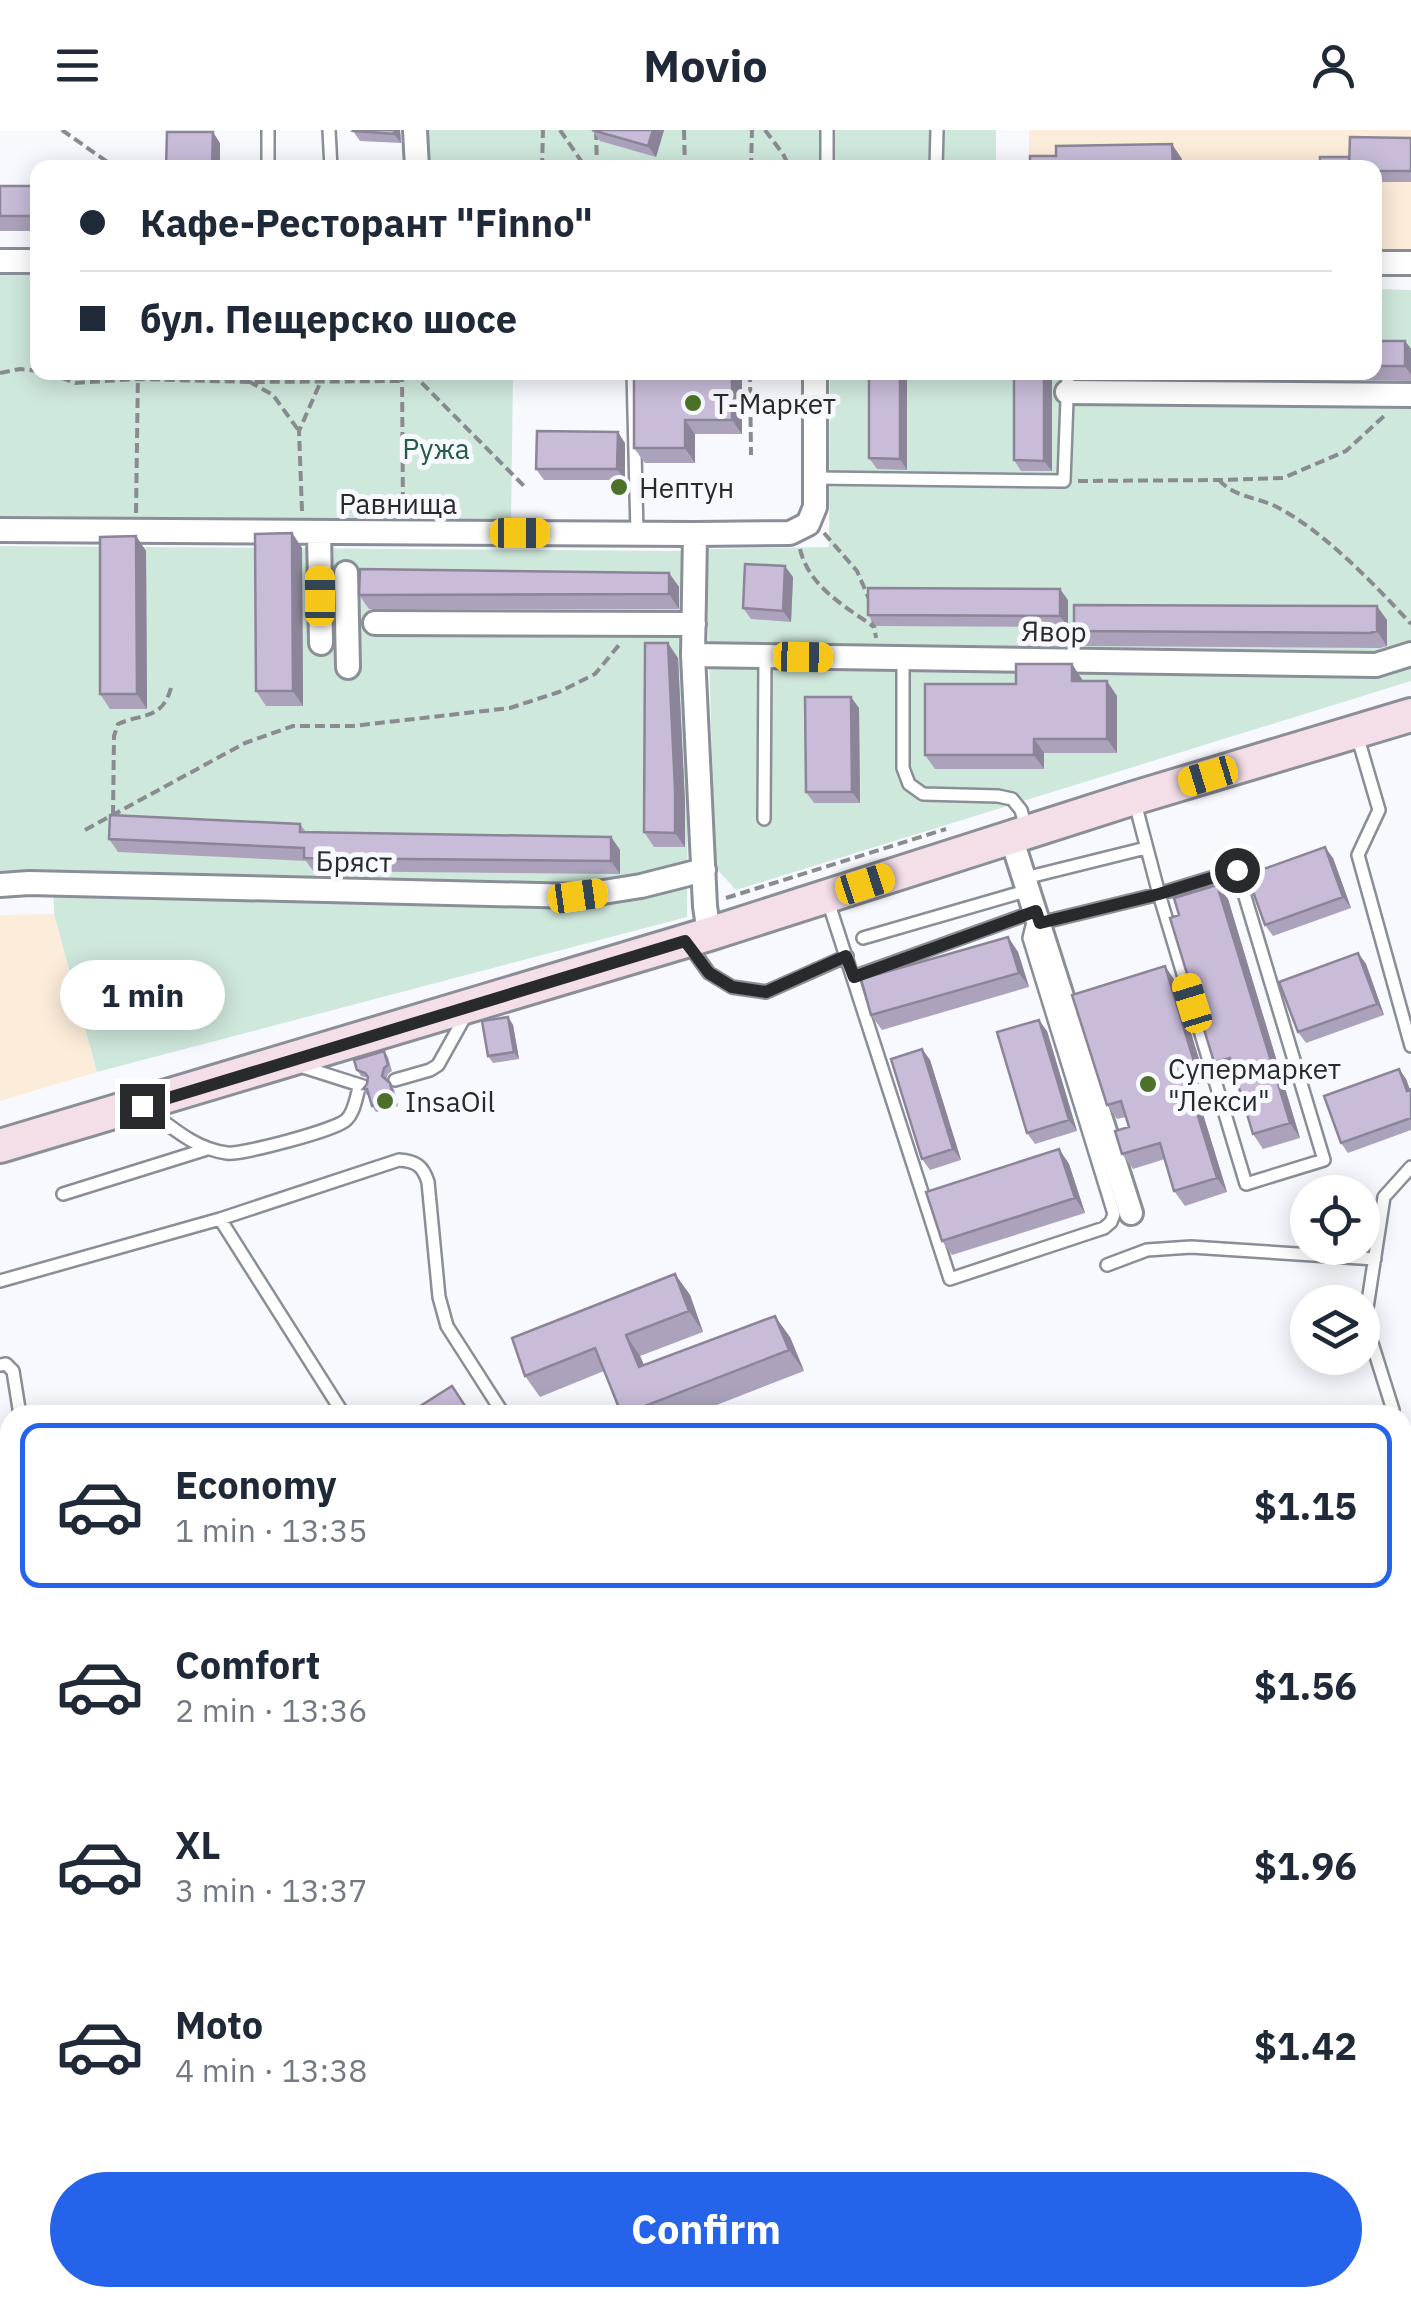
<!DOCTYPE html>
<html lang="en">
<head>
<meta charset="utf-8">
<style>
  body { margin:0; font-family:"IBM Plex Sans",sans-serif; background:#f6f6f7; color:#1f2937; height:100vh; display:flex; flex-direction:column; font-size:38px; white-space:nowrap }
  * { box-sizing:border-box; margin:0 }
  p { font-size:32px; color:#747a83 }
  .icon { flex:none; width:55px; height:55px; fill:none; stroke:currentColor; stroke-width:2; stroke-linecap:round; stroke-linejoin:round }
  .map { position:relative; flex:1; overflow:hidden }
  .sheet { position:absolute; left:0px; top:1275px; width:1412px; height:902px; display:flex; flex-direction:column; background:#fff; border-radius:30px 30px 0 0; box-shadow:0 5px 25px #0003 }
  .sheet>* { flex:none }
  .top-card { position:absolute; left:30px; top:30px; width:1352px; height:220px; border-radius:20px; box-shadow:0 5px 25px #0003; display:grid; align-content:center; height:220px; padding:0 50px; background:#fff }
  .fabs { position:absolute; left:1290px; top:1045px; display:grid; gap:20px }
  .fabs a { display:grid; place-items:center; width:90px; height:90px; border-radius:50%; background:#fff; box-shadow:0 5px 25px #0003; font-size:50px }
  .end { position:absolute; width:45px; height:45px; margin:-22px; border:12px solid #292a2e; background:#fff; box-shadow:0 0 0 5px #fff }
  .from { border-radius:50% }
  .bubble { position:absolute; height:70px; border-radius:35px; background:#fff; box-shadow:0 5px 25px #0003; font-size:32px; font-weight:700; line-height:70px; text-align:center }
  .car { position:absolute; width:30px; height:60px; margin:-30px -15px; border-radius:12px; box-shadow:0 0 8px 2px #0007; background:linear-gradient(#f5c518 24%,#345 0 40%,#f5c518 0 76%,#345 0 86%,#f5c518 0) }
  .top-card b { display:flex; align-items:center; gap:35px; height:95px; font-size:38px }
  .top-card b+b { border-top:2px solid #e0e1e3 }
  .top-card i { width:25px; height:25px; background:#1f2937 }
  ul { padding:18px 0 0; list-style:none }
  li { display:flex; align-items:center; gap:30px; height:165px; margin:0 20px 15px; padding:0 30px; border:5px solid transparent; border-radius:20px }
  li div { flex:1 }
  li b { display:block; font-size:38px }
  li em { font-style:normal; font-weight:700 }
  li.active { border-color:#2563eb }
  li>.icon { width:90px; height:90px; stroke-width:1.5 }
  .primary-button { display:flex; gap:20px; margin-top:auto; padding:20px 50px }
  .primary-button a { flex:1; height:115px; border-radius:60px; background:#2563eb; color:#fff; font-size:40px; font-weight:700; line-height:115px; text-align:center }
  header { display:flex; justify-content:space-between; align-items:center; height:130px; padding:0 50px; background:#fff; font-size:45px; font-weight:700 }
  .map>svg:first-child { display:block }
  .education { fill:#fcedda }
  .green { fill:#cfe8dc }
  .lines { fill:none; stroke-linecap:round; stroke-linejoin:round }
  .lane-casing { stroke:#8a8e96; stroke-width:16 }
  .street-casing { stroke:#8a8e96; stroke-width:28 }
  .secondary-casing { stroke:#8a8e96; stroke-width:38 }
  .path { stroke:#8a8b90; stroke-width:4; stroke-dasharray:10 5; stroke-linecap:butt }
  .lane { stroke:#fff; stroke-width:11 }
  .street { stroke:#fff; stroke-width:22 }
  .secondary { stroke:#f4dee8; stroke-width:32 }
  .wall { fill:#aca2bb }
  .shaded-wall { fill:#8c8498 }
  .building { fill:#c8bcd9; stroke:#8c8498; stroke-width:2.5 }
  .route { stroke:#292a2e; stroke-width:12 }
  .poi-dot { fill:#4d712a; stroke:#f7f9ff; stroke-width:4 }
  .labels { text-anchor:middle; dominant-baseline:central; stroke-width:10; stroke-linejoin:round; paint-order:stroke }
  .poi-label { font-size:28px; fill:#292a2e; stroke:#f7f9ff; text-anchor:start }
  .park-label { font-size:28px; fill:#225d46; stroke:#f7f9ff }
  .street-label { font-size:28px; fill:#292a2e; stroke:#f7f9ff }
</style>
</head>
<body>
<header><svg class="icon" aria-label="menu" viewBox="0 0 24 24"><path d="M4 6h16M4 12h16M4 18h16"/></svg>Movio<svg class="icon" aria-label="person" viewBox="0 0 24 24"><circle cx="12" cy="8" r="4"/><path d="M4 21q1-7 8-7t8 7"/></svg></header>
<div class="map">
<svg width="1411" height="2177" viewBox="0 0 1411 2177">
  <rect width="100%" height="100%" fill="#f7f9ff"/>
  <path class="education" d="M1029 0H1411V125H1375V38L1029 37Z
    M54 784 97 942 0 971V785Z"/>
  <path class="green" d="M425 0H996V37H426Z
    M0 140H37L38 242 513 243 511 393 0 386Z
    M1375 159 1411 160V551L736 760 715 737 706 419 829 417 830 243 1375 242Z
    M0 416 689 421 687 787 97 942 54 784 53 748 0 747Z"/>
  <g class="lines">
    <g class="lane-casing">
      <path id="lane" d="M268 0V38
        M329 0 331 38
        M827 38V0
        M936 38 937 0
        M633 242 637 403
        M815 348 1064 351 1068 242
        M903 528V638L909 654 923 664 998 666 1012 669 1021 680 1026 698
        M1357 605 1379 680 1358 725 1411 916
        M764 689 765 526
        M1025 748 1146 718
        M828 771 950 1149 1104 1098 1111 1092 1114 1084 1029 808 1034 788
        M1040 793 1159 764 1237 740 1324 1030 1246 1054 1159 764 1135 673
        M863 808 1029 760
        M688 814 709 843 732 857 766 862 847 826
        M853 847 1036 781
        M300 936 363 956
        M395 950 430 940 438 935 467 883
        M146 978C170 996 195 1019 227 1023 241 1025 336 1000 346 990 355 982 356 966 360 955
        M63 1064 207 1019
        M220 1089 344 1285
        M1107 1135 1147 1120 1191 1117 1375 1129
        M0 1151 220 1089 399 1030C416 1031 423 1036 428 1052L439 1167 447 1196 504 1285
        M0 1235 6 1234 13 1241 20 1285
        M1393 1280 1365 1191 1384 1067 1411 1037
        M0 1678 10 1676
        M0 1710 10 1764
        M0 1836 10 1840
        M0 1863 10 1861
        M0 1899 10 1898
        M0 2109 10 2108
        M832 2168 833 2177
        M876 2168 877 2177
        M389 2177 471 2168 482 2172 487 2177"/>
    </g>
    <g class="street-casing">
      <path id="street" d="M415 0 417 38
        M0 131H38
        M1375 133H1411
        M1067 262 1411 265
        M0 400 695 404 693 525 705 776 709 804
        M319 403 321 513
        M695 404 790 403 808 394 815 377V242
        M346 443 348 537
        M375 493 694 494
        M693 525 1376 535 1411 524
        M1011 707 1131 1083
        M0 755 29 753 578 766 641 756 704 740"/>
    </g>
    <g class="secondary-casing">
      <path id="secondary" d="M0 1016 709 804 1134 668 1411 585"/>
    </g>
    <path class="path" d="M62 0 116 38
      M560 0 586 38
      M596 0 597 38
      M684 0 685 38
      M765 0 783 24 790 38
      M542 38 543 0
      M751 38 752 0
      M47 242 75 253 137 249 250 252 402 251
      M263 242 250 252 273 265 299 301
      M402 242 403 383
      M411 242 526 358
      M750 242 751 325
      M0 243 20 239 38 241
      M1219 350C1234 367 1256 367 1275 376 1324 401 1374 454 1411 494
      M1078 351 1219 350 1283 348 1346 321 1384 286
      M302 381 299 301 321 251
      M136 383 138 242
      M824 403 857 441 869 469
      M800 419C809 457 845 476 874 497
      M873 488 876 508
      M113 685 114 606 118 594C143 583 162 590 171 558
      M85 700 245 613 293 596H353L510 578 559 562 595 544 619 515
      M726 768 946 699
      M0 1468 10 1548
      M0 1942 10 1946
      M0 2037 10 2026
      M264 2168 275 2177
      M275 2177H297
      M1054 2177 1098 2168"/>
    <use href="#lane" class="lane"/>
    <use href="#street" class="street"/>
    <use href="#secondary" class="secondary"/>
  </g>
  <path class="wall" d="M400 0 401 13 360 11 353 1Z
    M592 0H664L656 27 600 11Z
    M1411 8V52H1375V38L1349 27Z
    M0 56H38V101H0Z
    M1375 211H1405L1411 219V251L1107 247 1103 242H1375Z
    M634 242H742V304H695V333H645L634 318Z
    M869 242H907V340L877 339 869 328Z
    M1014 242H1052V341H1021L1014 330Z
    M625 313V350H544L536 339Z
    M292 403 302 418 303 576H266L256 561Z
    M136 406 146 421 147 579H110L100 564Z
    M669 443 679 457V479H369L359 465Z
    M793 447 791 492 751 489 743 478Z
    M1068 470V497L876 496 868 485Z
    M1387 490V516L1380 518 1085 516 1074 501Z
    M678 528 685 673V717H654L644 702Z
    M1072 534 1082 551 1117 566V623H1044V639H935L925 625 1016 554Z
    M859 578 860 673H814L806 662Z
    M300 694 306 702 611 707 620 720V744L313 741 306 731 118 722 109 709Z
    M1333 728 1351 778 1273 806 1265 795Z
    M1217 755 1228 769 1300 1008 1263 1019 1253 1004 1234 944 1224 947 1214 932 1179 785Z
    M1008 807 1018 822 1029 857 882 900 871 885Z
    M1358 823 1366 834 1384 885 1306 913 1298 902Z
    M1165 836 1175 851 1206 952 1194 955 1227 1062 1185 1076 1174 1061 1165 1029 1133 1039 1122 1024 1129 997 1126 987 1117 989 1107 975Z
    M508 887 513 895 519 929 493 933 488 926Z
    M1047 901 1077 1001 1035 1014 1027 1003Z
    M922 919 930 930 961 1030 930 1040 922 1029Z
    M384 921 388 927 392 941 388 944 386 950 394 959 398 976 376 982 372 976 369 965H367L363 959 367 954 368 948 361 946 357 940Z
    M1399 939 1406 949 1410 960 1411 959V1000L1348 1023 1341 1013Z
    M1059 1019 1069 1034 1085 1083 952 1125 942 1111Z
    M675 1144 690 1165 703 1202 640 1226 644 1235 790 1207 804 1241 691 1285H620L604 1241 540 1267 525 1246Z
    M1411 1621V1682L1402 1686V1624Z
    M1411 1726V1883L1402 1871Z
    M267 2168H292L269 2171Z
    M313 2168H362L351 2170 315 2171Z"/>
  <path class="shaded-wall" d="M394 0H400L401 13 394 4Z
    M653 0H664L656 27 648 16Z
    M213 2 220 13V38H212Z
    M1172 14 1182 29V38H1173Z
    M1405 211 1411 219V245L1405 236Z
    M732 242H742V304L732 290Z
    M900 242H907V340L900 329Z
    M1044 242H1052V341L1044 331Z
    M685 290 695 304V333L685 318Z
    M618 302 625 313V350L617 339Z
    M292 403 302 418 303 576 293 561Z
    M136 406 146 421 147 579 137 564Z
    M785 436 793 447 791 492 783 481Z
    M669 443 679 457V479L669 464Z
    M1060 459 1068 470V497L1060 486Z
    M1377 476 1387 490V516L1377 501Z
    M668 513 678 528 685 673V717L675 703Z
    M1072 534 1082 549V566L1072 551Z
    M1107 551 1117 566V623L1107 609Z
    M851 567 859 578 860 673 852 662Z
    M1034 609 1044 623V639L1034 625Z
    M611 707 620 720V744L611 731Z
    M1325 717 1333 728 1351 778 1343 767Z
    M1217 755 1228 769 1300 1008 1290 993Z
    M1008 807 1018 822 1029 857 1019 843Z
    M1358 823 1366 834 1384 885 1377 874Z
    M1165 836 1175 851 1206 952 1196 938Z
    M508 887 513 895 519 929 514 922Z
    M1039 890 1047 901 1077 1001 1069 990Z
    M922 919 930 930 961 1030 953 1019Z
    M1399 939 1406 949 1411 963 1407 961Z
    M1184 941 1194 955 1227 1062 1217 1048Z
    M1059 1019 1069 1034 1085 1083 1075 1068Z
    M675 1144 690 1165 703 1202 689 1181Z
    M775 1186 790 1207 804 1241 789 1220Z
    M626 1205 640 1226 654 1258 639 1237Z
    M202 2168H211L212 2177H204Z"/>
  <path class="building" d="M354 0H394V4L353 1Z
    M592 0H653L648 16Z
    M167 2H213L212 38H166Z
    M1350 7 1411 8V41H1375V38H1349Z
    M1172 14 1173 38H1030V26H1056V16Z
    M1320 27H1349V38H1320Z
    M0 56H38V86H0Z
    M1375 211H1405V236H1375Z
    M634 242H732V290H685V318H634Z
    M869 242H900V329L869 328Z
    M1014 242H1044V331L1014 330Z
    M537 301 618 302 617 339H536Z
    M292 403 293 561H256L255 404Z
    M136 406 137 564H100V407Z
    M745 434 785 436 783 481 743 478Z
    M360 439 669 443V464L359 465Z
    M868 458 1060 459V486L868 485Z
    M1074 475 1377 476V501L1370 503 1074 501Z
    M645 513H668L675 659V703L644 702Z
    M1016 534H1072V551H1107V609H1034V625H925V554H1016Z
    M805 567H851L852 662H806Z
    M110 685 300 694V702L611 707V731L304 728V718L109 709Z
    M1325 717 1343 767 1265 795 1247 745Z
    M1217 755 1290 993 1253 1004 1230 928 1214 932 1170 788 1179 785 1174 768Z
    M1008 807 1019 843 871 885 861 849Z
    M1358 823 1377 874 1298 902 1279 852Z
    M1165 836 1196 938 1184 941 1217 1048 1174 1061 1160 1013 1122 1024 1115 1001 1129 997 1121 971 1107 975 1072 865Z
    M508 887 514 922 488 926 482 891Z
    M1039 890 1069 990 1027 1003 997 902Z
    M922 919 953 1019 922 1029 891 929Z
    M384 921 388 935 384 938 382 946 390 953 394 970 372 976 367 959H363L367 954 368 947 365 943 357 940 354 930Z
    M1399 939 1407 961 1411 959V988L1341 1013 1324 966Z
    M1059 1019 1075 1068 942 1111 926 1062Z
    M675 1144 689 1181 626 1205 639 1237 775 1186 789 1220 622 1285 595 1218 525 1246 512 1208Z
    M452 1256 471 1285H406Z
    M1411 1621V1662L1402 1667V1624Z
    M1402 1722H1409L1411 1727V1870L1404 1874 1402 1871Z
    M1411 2022V2059L1406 2060 1402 2046V2025Z
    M10 2126V2168H202L204 2177H0V2127Z"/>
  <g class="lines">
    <path class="route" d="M142 976 685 811 709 843 732 857 766 862 846 826 854 847 1036 781 1040 793 1159 764 1237 740"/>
  </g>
  <g class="poi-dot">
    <circle cx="693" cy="273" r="10"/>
    <circle cx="619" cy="357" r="10"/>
    <circle cx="1148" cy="954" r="10"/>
    <circle cx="385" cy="971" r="10"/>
  </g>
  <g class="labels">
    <g class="poi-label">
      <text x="713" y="273">Т-Маркет</text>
      <text x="639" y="357">Нептун</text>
      <text x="1168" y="938">Супермаркет<tspan x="1168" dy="32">"Лекси"</tspan></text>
      <text x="405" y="971">InsaOil</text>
    </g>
    <g class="park-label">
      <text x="436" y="318">Ружа</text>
    </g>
    <g class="street-label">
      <text x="398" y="373">Равнища</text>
      <text transform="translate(1054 501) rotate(1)">Явор</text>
      <text transform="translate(354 731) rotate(1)">Бряст</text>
    </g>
  </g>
</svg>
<div class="fabs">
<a><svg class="icon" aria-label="locate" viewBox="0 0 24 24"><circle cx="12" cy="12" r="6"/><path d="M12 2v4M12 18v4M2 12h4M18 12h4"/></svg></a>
<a><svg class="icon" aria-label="layers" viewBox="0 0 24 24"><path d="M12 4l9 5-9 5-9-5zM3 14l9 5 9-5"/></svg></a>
</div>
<i class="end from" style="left:1237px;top:740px"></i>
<i class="end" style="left:142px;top:976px"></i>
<div class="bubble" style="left:60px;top:830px;width:165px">1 min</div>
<i class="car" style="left:520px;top:403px;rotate:90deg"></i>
<i class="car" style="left:320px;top:466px;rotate:0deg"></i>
<i class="car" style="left:803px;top:527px;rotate:91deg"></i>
<i class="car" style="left:1208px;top:646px;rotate:253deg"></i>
<i class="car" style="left:865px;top:754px;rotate:72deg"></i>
<i class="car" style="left:578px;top:766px;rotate:82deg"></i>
<i class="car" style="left:1192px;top:873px;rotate:343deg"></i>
<div class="top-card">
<b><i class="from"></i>Кафе-Ресторант &quot;Finno&quot;</b>
<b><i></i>бул. Пещерско шосе</b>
</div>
<section class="sheet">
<ul>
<li class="active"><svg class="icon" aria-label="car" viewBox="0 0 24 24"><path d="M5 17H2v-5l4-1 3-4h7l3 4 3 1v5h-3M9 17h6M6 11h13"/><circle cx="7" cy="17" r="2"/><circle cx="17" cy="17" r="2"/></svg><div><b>Economy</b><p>1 min · 13:35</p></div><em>$1.15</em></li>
<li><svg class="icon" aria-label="car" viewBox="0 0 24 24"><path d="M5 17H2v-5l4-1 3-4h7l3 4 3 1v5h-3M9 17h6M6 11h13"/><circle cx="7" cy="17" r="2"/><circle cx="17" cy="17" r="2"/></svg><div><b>Comfort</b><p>2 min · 13:36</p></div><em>$1.56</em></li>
<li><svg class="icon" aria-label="car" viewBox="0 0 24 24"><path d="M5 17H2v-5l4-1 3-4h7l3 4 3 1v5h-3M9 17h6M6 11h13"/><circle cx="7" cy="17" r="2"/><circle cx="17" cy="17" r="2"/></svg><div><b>XL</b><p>3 min · 13:37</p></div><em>$1.96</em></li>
<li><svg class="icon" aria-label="car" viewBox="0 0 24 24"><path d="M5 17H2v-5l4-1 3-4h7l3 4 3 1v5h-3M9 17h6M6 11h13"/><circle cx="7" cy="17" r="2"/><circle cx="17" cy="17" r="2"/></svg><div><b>Moto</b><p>4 min · 13:38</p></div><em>$1.42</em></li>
</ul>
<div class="primary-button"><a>Confirm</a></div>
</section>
</div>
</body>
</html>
